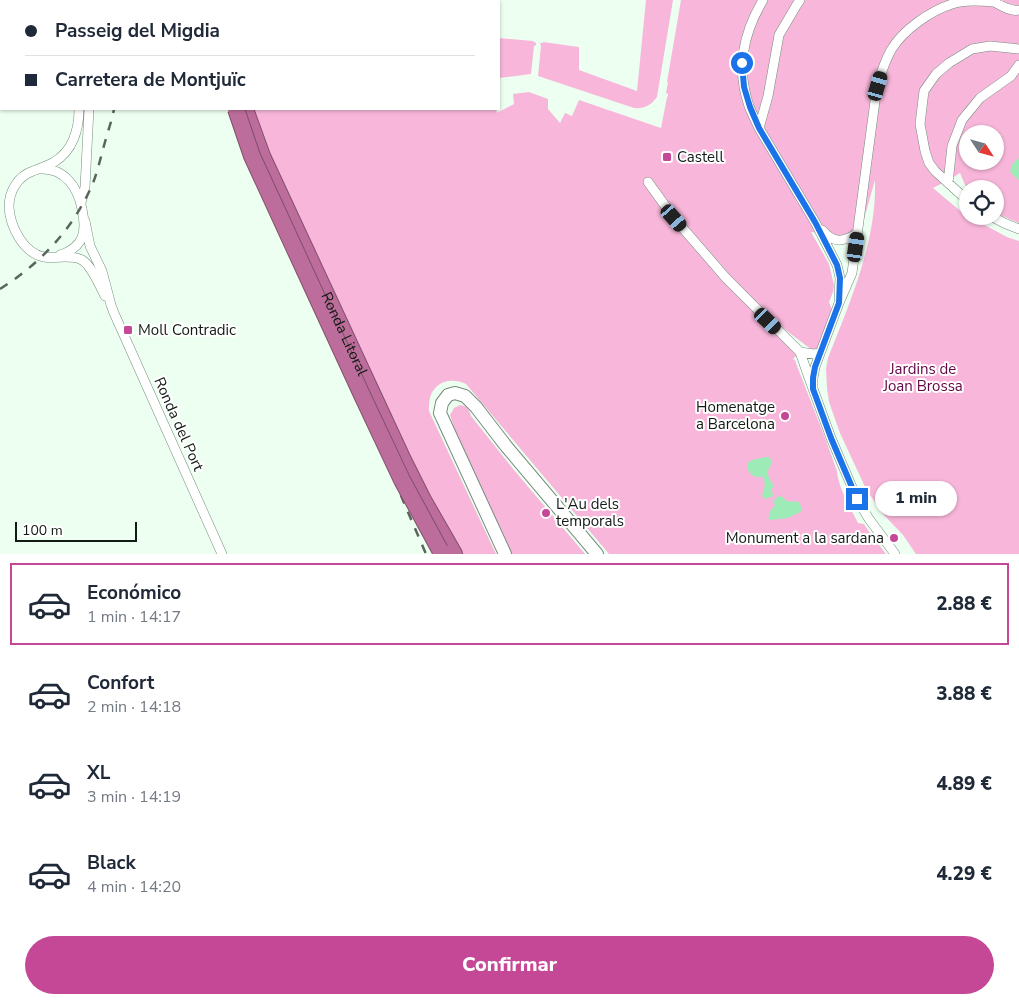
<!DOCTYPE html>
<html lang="es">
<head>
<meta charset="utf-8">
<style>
  body { margin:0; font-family:"Nunito Sans",sans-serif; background:#f6f6f7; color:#1f2937; height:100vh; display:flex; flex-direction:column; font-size:19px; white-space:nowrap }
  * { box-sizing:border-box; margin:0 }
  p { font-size:16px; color:#747a83 }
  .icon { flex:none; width:28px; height:28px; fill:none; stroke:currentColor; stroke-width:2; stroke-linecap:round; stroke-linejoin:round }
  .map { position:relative; height:554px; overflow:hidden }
  .side { display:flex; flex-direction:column; background:#fff; flex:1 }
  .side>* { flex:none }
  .top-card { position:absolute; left:0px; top:0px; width:500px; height:110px; box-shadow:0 1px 4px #0004; display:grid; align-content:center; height:110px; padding:0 25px; background:#fff }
  .needle { width:32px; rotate:126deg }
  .buttons { position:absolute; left:959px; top:125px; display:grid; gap:10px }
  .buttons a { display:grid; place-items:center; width:45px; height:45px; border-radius:50%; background:#fff; box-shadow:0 1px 4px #0004; font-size:25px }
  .scale { position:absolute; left:15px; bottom:12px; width:122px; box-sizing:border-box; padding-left:5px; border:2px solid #111a14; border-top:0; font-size:14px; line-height:18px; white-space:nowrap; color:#111a14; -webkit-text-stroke:4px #fff; paint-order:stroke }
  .end { position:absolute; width:22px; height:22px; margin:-11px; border:6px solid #1a73e8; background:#fff; box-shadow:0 0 0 2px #fff }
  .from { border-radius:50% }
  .bubble { position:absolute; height:35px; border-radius:18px; background:#fff; box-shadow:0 1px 4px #0004; font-size:16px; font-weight:800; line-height:35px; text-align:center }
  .car { position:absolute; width:15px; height:30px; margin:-15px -8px; border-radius:6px; box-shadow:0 0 4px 1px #0007; background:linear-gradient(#222 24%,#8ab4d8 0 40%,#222 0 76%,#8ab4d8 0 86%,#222 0) }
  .top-card b { display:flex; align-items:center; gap:18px; height:48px; font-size:19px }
  .top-card b+b { border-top:1px solid #e0e1e3 }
  .top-card i { width:12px; height:12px; background:#1f2937 }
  ul { padding:9px 0 0; list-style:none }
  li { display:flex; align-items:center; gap:15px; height:82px; margin:0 10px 8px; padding:0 15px; border:2px solid transparent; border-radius:0px }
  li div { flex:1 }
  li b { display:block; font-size:19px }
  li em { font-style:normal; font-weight:800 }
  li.on { border-color:#c54896 }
  li>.icon { width:45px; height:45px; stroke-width:1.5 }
  .cta { display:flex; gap:10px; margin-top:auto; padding:10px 25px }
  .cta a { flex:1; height:58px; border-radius:30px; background:#c54896; color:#fff; font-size:20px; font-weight:800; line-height:58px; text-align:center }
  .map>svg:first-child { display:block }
  .green { fill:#f8b7da; fill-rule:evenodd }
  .water { fill:#9decb7 }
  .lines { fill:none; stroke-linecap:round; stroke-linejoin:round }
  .street-casing { stroke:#768c7c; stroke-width:10 }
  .secondary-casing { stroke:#768c7c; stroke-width:14 }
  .highway-casing { stroke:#81506c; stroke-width:18 }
  .street { stroke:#fff; stroke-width:9 }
  .secondary { stroke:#fff; stroke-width:12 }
  .highway { stroke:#bd6d9b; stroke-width:16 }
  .rail { stroke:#59655d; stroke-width:2.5; stroke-dasharray:9 9; stroke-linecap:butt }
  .highway-bridge-casing { stroke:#81506c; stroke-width:18; stroke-linecap:butt }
  .highway-bridge { stroke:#bd6d9b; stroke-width:16 }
  .route { stroke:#1a73e8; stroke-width:6 }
  .poi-dot { fill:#c54896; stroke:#fff; stroke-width:2 }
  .labels { text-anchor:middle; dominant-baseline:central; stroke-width:4; stroke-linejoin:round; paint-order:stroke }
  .poi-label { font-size:15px; fill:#111a14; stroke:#fff; text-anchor:start }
  .street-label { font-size:15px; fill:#111a14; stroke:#fff }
  .park-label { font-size:15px; fill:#630546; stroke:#fff }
</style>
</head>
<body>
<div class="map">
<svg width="1019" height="554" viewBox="0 0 1019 554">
  <rect width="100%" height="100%" fill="#ecfff1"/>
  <path class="green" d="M229 0H437L436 1H230Z
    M646 0H673L657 97C651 105 645 109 634 108L538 76 541 46 540 43H543V42L579 47V70L637 91Z
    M681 0H1019V223L995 213V189H968L965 185 960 173 949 180 933 188 964 214 1007 237 1019 241V554H916L903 535 883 514 866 489 840 433 829 402 827 388 826 369 828 358C850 302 877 241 875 180L859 237 837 238 827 234 811 232 829 264 834 285 833 292 829 302 832 310 817 349 812 350 779 325 800 352 793 359 795 360 797 366 824 435 837 471C838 487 851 509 858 523L864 524 870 533 886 554H609L466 384C455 379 441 379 433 391 429 397 429 404 429 411L496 554H460L431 503 269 154 252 109H496L497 113 514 104 513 94 529 92 548 99V109L560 123 565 113 572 116 579 100 661 128 667 97 668 96V94L666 93 668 82H667ZM968 134H995V161H968Z
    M499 38 533 41 536 43V45L534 46 531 74 499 78Z
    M460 405C467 406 469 409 471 416L514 470 585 554H511L455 430 450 415 454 408Z"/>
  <path class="water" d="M1019 158V180L1013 175 1010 171 1013 163Z
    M765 457H769L772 462 767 473 771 482 774 485 771 491 774 496 764 499 762 495C765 488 766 483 762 476 759 477 757 478 754 476 749 474 745 466 749 462 752 458 761 459 765 457Z
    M779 496 783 497 786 501 799 502 802 509V511L788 518 770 520 768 518 770 515 769 513 775 505 773 501Z"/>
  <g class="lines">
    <g class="street-casing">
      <path id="street" d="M800 0 796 6 779 35 768 96 759 128 815 222 837 265 840 278 839 298
        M85 1 86 0
        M994 2C1002 6 1011 12 1019 10
        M79 109C79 129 73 151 54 162 48 166 40 168 33 171 18 176 9 191 9 207 10 226 23 253 44 257 57 259 71 254 82 260 91 265 100 286 105 296
        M759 128C756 121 752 114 749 106 736 68 743 34 763 0
        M41 169C65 168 78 188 82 209 87 232 84 247 60 255
        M648 182 674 218 726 278 800 352 808 375 831 438 857 499 869 519 895 554
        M948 183 952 146 962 120 980 98 1011 76 1019 65
        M968 201 935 171 929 163 925 151 920 124 924 91 936 74 949 63 972 49 990 46 1019 49
        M81 203 85 187 89 109
        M991 216 1004 223 1019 229
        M85 221 90 246 102 271 111 305 114 313 222 554
        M822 230C834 244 843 242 858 233
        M800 352 814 354 820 353
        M813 389V378L815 367 839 303 852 273 877 86C881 73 885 61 891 50 903 30 930 11 952 4 965 0 980 1 994 2L996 0"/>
    </g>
    <g class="secondary-casing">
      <path id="secondary" d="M505 554 440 413 442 403 448 395 455 393 465 396 476 407 506 446 597 554"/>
    </g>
    <g class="highway-casing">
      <g id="highway">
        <path d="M213 0V1"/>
        <path id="s1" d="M245 109 262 156 403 460 423 500 454 554"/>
      </g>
    </g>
    <use href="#street" class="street"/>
    <use href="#secondary" class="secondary"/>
    <use href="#highway" class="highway"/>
    <path class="rail" d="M209 0V1
      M218 0V1
      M240 109 244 125 305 262 346 349 435 554
      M261 183 369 421 426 554
      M0 289C41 263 74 228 93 183 98 170 101 156 105 142 108 131 112 120 114 109"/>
    <g class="highway-bridge-casing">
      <path id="highway-bridge" d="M236 109 252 156 362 395 402 480 440 550"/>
    </g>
    <use href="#highway-bridge" class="highway-bridge"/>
  </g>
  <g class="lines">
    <path class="route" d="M742 63 744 87 750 107 759 128 815 222 837 265 840 278 839 303 815 367 813 378V389L831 438 857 499"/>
  </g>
  <g class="poi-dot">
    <rect x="662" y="152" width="10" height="10" rx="2.5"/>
    <rect x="123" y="325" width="10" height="10" rx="2.5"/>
    <circle cx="785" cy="416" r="5"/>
    <circle cx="546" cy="513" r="5"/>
    <circle cx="894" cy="538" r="5"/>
  </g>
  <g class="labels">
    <g class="poi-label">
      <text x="677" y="157">Castell</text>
      <text x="138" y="330">Moll Contradic</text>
      <text x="775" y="407" text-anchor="end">Homenatge<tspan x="775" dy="17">a Barcelona</tspan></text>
      <text x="556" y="504">L'Au dels<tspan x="556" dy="17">temporals</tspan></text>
      <text x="884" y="538" text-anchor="end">Monument a la sardana</text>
    </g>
    <g class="street-label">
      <text stroke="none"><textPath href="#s1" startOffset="246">Ronda Litoral</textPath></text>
      <text transform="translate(179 424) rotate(66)">Ronda del Port</text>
    </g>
    <g class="park-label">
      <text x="923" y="369">Jardins de<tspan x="923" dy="17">Joan Brossa</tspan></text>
    </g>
  </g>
</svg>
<div class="buttons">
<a><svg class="needle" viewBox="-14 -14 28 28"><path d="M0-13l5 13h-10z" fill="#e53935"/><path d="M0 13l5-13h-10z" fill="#747a83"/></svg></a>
<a><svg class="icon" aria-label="locate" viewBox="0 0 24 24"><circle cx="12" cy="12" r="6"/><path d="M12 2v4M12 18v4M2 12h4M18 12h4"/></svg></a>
</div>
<div class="scale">100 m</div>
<i class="end from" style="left:742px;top:63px"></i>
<i class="end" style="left:857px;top:499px"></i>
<div class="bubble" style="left:875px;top:481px;width:82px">1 min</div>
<i class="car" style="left:878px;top:86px;rotate:16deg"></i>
<i class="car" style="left:674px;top:218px;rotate:139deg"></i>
<i class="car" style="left:856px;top:247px;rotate:8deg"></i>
<i class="car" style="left:768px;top:321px;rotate:134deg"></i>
<div class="top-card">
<b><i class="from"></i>Passeig del Migdia</b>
<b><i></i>Carretera de Montjuïc</b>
</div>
</div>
<section class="side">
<ul>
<li class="on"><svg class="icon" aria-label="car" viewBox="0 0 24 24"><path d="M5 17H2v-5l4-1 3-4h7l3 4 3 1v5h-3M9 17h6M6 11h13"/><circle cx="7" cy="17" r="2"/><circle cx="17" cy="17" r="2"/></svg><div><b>Económico</b><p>1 min · 14:17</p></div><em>2.88 €</em></li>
<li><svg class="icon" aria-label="car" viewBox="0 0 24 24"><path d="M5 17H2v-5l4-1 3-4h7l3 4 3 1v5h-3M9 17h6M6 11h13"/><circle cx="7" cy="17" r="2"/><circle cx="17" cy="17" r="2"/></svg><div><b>Confort</b><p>2 min · 14:18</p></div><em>3.88 €</em></li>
<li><svg class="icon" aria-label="car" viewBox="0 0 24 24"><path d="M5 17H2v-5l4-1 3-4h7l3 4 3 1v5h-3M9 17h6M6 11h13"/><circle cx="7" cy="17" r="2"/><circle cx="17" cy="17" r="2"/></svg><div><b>XL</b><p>3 min · 14:19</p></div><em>4.89 €</em></li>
<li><svg class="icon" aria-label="car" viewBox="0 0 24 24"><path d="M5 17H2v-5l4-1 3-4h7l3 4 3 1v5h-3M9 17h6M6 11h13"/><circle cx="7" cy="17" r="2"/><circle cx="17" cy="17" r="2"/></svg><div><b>Black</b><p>4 min · 14:20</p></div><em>4.29 €</em></li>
</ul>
<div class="cta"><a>Confirmar</a></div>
</section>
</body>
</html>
